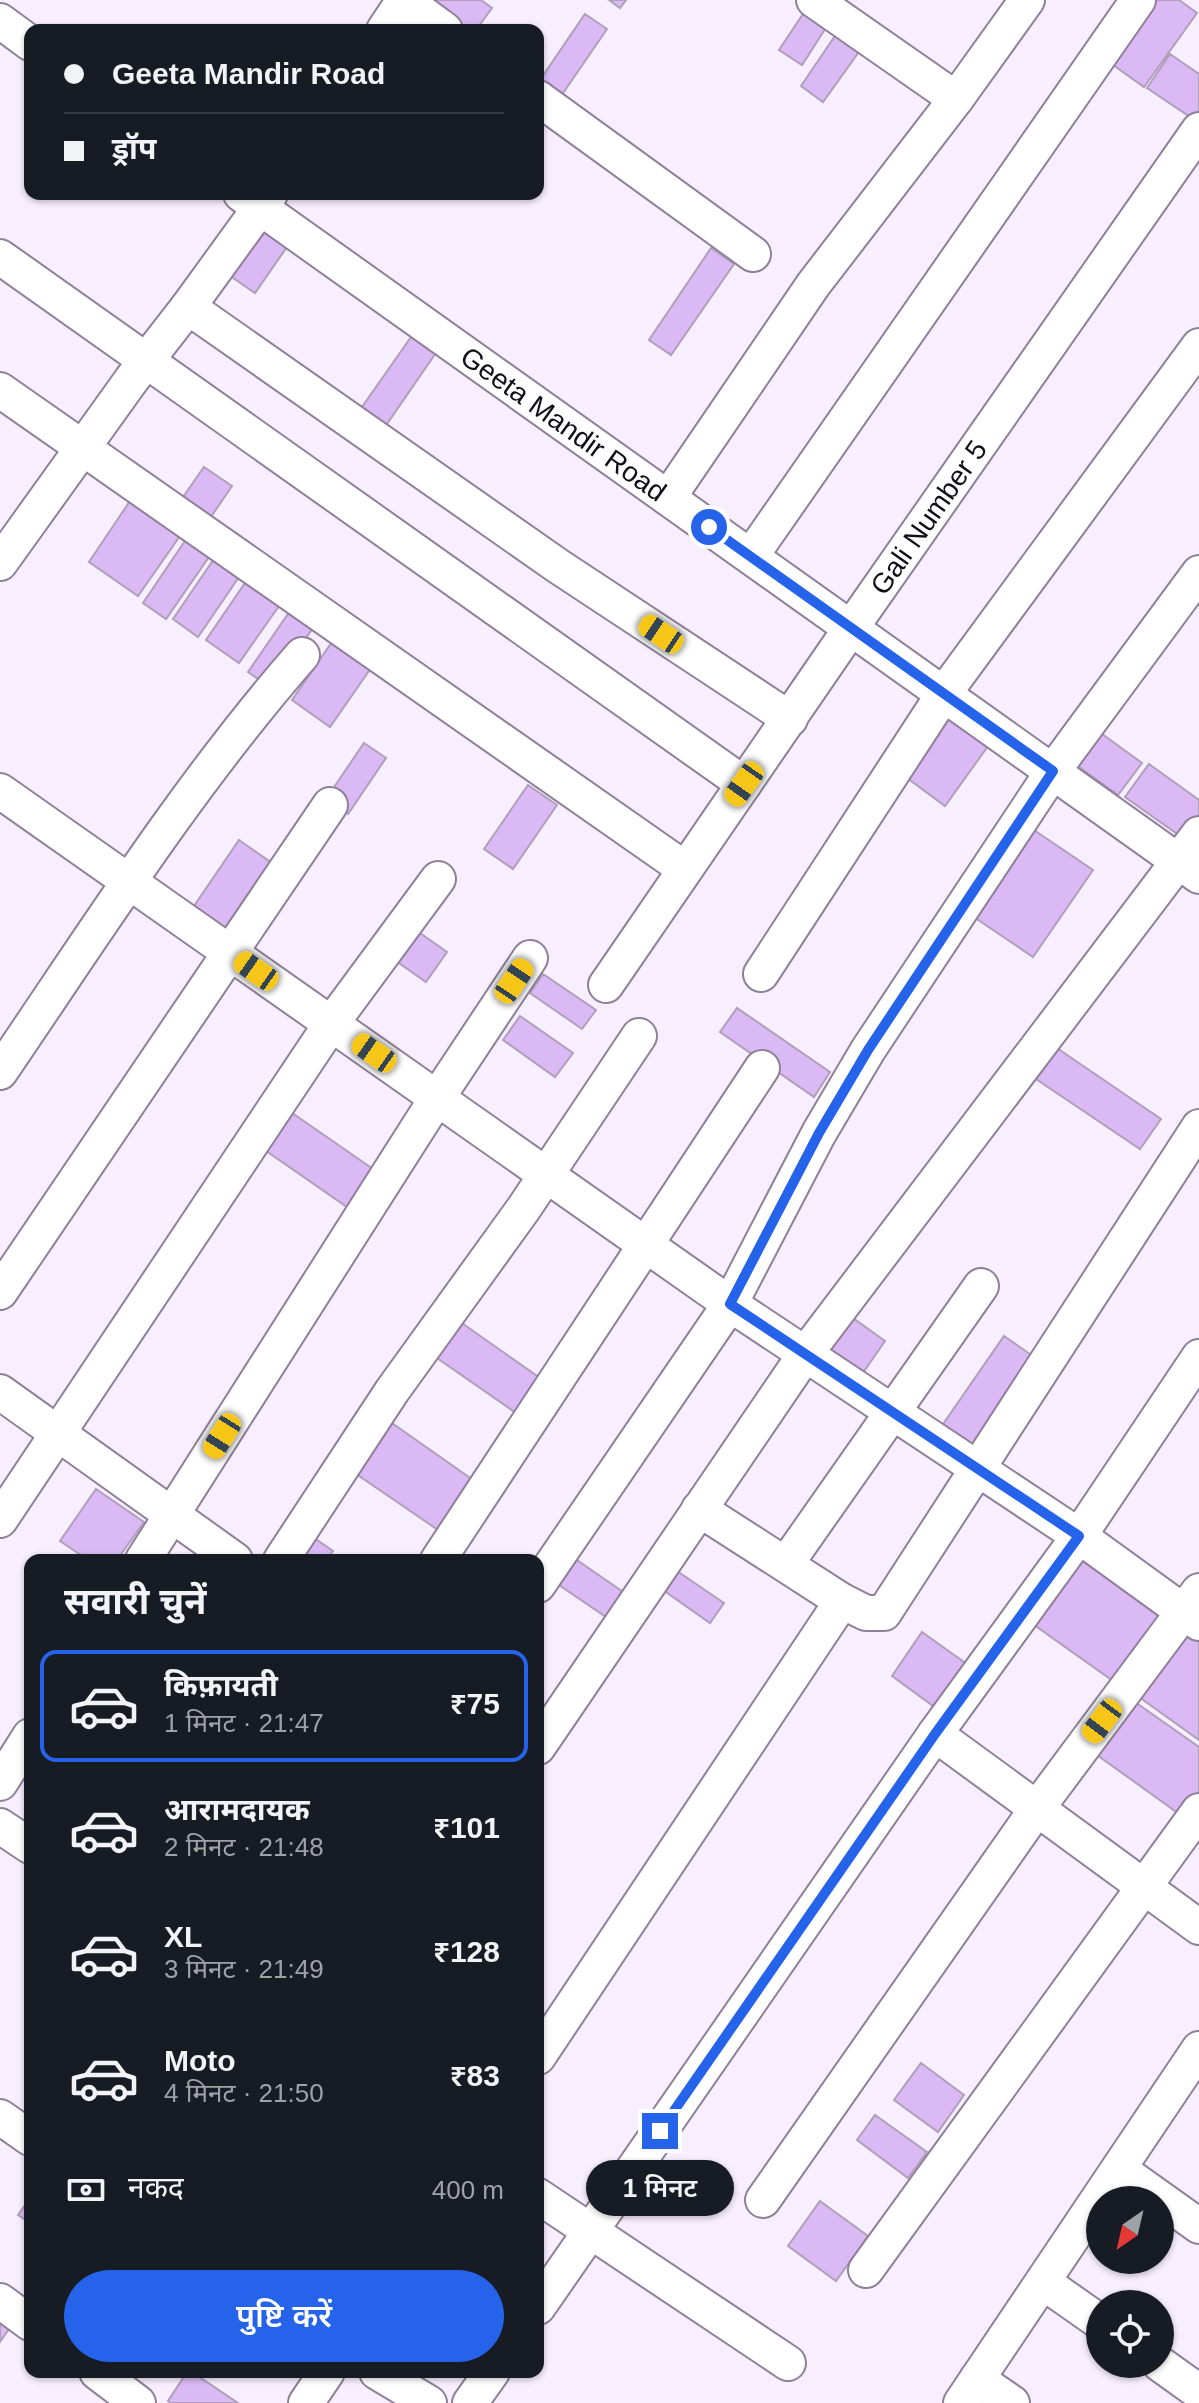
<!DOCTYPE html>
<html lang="hi">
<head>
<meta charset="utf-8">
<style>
  body { margin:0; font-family:Arial,"Noto Sans Devanagari",sans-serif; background:#242831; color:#f1f3f6; height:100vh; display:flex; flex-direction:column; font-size:30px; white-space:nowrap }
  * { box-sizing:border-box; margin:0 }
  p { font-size:26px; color:#9ea1a6 }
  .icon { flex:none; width:44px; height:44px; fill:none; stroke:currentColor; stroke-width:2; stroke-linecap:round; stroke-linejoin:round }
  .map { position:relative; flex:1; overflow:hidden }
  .panel { position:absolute; left:24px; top:1554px; width:520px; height:824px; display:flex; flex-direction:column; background:#171b24; border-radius:16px; box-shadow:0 2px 6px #0004 }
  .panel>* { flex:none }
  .banner { position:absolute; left:24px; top:24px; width:520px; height:176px; border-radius:16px; box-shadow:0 2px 6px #0004; display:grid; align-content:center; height:176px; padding:0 40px; background:#171b24 }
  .needle { width:52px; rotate:214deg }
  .tools { position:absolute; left:1086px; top:2186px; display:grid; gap:16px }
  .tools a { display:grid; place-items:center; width:88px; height:88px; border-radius:50%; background:#171b24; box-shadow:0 2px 6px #0004; font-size:40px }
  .end { position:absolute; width:36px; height:36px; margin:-18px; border:10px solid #2563eb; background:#fff; box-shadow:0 0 0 4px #fff }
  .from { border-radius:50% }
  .bubble { position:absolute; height:56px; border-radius:28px; background:#171b24; box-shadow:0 2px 6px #0004; font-size:26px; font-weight:600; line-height:56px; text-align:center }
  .car { position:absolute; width:24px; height:48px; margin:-24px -12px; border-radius:10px; box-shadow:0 0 6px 2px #0007; background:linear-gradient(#f5c518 24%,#345 0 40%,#f5c518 0 76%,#345 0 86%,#f5c518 0) }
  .banner b { display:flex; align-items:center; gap:28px; height:76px; font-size:30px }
  .banner b+b { border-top:2px solid #363941 }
  .banner i { width:20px; height:20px; background:#f1f3f6 }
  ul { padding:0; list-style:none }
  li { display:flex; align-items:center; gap:24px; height:112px; margin:0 16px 12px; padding:0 24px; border:4px solid transparent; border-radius:16px }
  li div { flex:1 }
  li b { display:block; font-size:30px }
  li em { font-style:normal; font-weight:600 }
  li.on { border-color:#2563eb }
  li>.icon { width:72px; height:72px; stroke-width:1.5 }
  h2 { padding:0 40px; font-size:36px; line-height:96px }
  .pay { display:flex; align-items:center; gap:20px; height:88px; padding:0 40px; font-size:30px }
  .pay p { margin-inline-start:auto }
  .cta { display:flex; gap:16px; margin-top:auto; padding:16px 40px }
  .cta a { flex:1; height:92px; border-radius:48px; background:#2563eb; color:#fff; font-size:32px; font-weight:600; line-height:92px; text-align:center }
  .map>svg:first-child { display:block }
  .building { fill:#dbb9f5; stroke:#aea0ba; stroke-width:2 }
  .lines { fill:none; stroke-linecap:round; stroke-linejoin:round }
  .minor-casing { stroke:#8e8099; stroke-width:38 }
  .minor { stroke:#fff; stroke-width:34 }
  .route { stroke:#2563eb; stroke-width:10 }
  .labels { text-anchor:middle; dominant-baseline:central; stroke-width:6; stroke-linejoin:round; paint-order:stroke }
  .street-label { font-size:28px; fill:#130e17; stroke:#fff }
</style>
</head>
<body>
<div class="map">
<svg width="1199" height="2403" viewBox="0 0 1199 2403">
  <rect width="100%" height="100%" fill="#f7eefe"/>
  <path class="building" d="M426 0H481L492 8 476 30H463L424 2Z
    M609 0H626L620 8Z
    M1143 0H1179L1197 13 1144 87 1102 57Z
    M805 11 827 26 802 65 779 50Z
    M585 14 607 29 557 102 538 83Z
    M837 33 861 49 823 102 801 86Z
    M1170 54 1199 74V123L1147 88Z
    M260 224 289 244 255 293 226 273Z
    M711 248 734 264 671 355 649 340Z
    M416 330 440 347 380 434 355 417Z
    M204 467 232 486 202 530 174 510Z
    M132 498 182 533 138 596 89 562Z
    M187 538 211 554 166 619 143 603Z
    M214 559 239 577 198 637 173 619Z
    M245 583 279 606 239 663 206 640Z
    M290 611 313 628 271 688 248 672Z
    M332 642 371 668 330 727 292 700Z
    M944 708 991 742 945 806 899 772Z
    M1098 731 1142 763 1118 795 1075 764Z
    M364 743 386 758 348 814 326 799Z
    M1149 764 1199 800V831L1190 843 1125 797Z
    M528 785 557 805 513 869 484 849Z
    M1028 826 1093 870 1033 957 968 913Z
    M239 840 279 868 233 933 194 906Z
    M410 926 447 952 426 982 389 956Z
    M543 974 596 1010 582 1029 530 993Z
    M737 1008 830 1072 814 1097 720 1032Z
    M520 1016 573 1053 555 1077 503 1040Z
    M1051 1044 1161 1119 1140 1149 1030 1075Z
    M285 1108 373 1169 347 1207 259 1146Z
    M449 1314 540 1378 516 1413 424 1349Z
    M853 1318 885 1341 860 1377 827 1355Z
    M1004 1336 1037 1359 973 1453 939 1430Z
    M382 1416 473 1480 438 1530 346 1467Z
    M96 1489 144 1522 117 1560H88L60 1541Z
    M307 1533 333 1551 326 1560H289Z
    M1078 1554 1172 1620 1123 1688 1030 1622Z
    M574 1558 629 1596 612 1621 556 1583Z
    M677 1571 724 1603 710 1623 663 1590Z
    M1187 1628 1199 1637V1740L1139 1697Z
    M922 1632 971 1667 940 1711 892 1676Z
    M1135 1702 1199 1747V1807L1189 1821 1097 1755Z
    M921 2063 964 2095 938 2132 894 2100Z
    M875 2115 927 2152 908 2178 857 2140Z
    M30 2198V2223L18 2215Z
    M820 2201 868 2236 836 2281 788 2246Z
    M0 2309 15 2320 0 2342Z
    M187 2372H192L238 2403H171L168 2401Z"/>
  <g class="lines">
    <g class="minor-casing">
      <g id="minor">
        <path d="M404 0 445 30"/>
        <path d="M814 0 956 99"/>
        <path d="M0 21 30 43"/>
        <path d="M384 30 404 0"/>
        <path d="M538 98 753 254"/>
        <path id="s1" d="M241 194 1199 876"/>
        <path d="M0 257 744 784"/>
        <path d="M188 307 558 566 790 719"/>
        <path d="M0 390 685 869"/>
        <path d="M668 498 813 285 956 99 1027 0"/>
        <path d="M751 556 1138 0"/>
        <path d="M0 563 132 379 188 307 270 194"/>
        <path d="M0 791 730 1304 1079 1536 1199 1623"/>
        <path d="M761 974 945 692 1199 346"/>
        <path id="s2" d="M606 985 851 628 1199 130"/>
        <path d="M0 1072C96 931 189 784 302 655"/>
        <path d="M0 1292 330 805"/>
        <path d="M0 1392 235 1560"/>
        <path d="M699 1509 842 1601 866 1613H884L1199 1127"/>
        <path d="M0 1520 331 1024 438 879"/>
        <path d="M143 1560 437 1098 530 958"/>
        <path d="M281 1560 392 1391 524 1208 639 1036"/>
        <path d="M438 1560 762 1068"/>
        <path d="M786 1564 981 1286"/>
        <path d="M538 1585 730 1304 819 1133 868 1050 1053 771 1199 573"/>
        <path d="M935 1734 1199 1927"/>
        <path d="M538 1747 806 1353 1199 834"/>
        <path d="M0 1783 30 1736"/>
        <path d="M0 1826 30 1846"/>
        <path d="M538 2057 842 1601"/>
        <path d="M0 2117 30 2138"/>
        <path d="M1119 2169 1199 2226"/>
        <path d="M538 2196 788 2363"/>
        <path d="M763 2200 1038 1807 1199 1591"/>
        <path d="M866 2270 1199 1811"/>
        <path d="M1043 2282 1100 2322"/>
        <path d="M0 2301 30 2323"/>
        <path d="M538 2307 935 1734 1079 1536 1199 1357"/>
        <path d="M1160 2364 1199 2392"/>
        <path d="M97 2372 138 2403"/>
        <path d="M377 2372 429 2403"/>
        <path d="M977 2379 1012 2403"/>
        <path d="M306 2403 327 2372"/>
        <path d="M470 2403 492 2372"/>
        <path d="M961 2403 1199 2049"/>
      </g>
    </g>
    <use href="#minor" class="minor"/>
  </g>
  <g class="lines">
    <path class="route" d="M660 2131 935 1734 1079 1536 730 1304 819 1133 868 1050 1053 771 709 527"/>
  </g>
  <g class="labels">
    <g class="street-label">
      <text stroke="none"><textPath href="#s1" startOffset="396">Geeta Mandir Road</textPath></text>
      <text stroke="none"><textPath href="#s2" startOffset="568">Gali Number 5</textPath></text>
    </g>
  </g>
</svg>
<div class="tools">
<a><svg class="needle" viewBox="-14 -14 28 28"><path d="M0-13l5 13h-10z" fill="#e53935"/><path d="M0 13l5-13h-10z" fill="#9ea1a6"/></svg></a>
<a><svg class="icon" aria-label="locate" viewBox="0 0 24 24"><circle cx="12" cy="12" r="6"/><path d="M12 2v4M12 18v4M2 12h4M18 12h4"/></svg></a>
</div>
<i class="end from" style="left:709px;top:527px"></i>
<i class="end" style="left:660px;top:2131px"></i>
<div class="bubble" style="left:586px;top:2160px;width:148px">1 मिनट</div>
<i class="car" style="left:661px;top:634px;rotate:304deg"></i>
<i class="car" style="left:744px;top:784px;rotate:215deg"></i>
<i class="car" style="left:256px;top:971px;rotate:305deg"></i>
<i class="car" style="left:514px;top:981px;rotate:34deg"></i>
<i class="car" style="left:374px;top:1053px;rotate:305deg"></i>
<i class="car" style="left:222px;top:1436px;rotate:212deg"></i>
<i class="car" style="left:1102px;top:1721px;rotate:217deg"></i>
<div class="banner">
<b><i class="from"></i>Geeta Mandir Road</b>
<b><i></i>ड्रॉप</b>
</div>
<section class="panel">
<h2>सवारी चुनें</h2>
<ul>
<li class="on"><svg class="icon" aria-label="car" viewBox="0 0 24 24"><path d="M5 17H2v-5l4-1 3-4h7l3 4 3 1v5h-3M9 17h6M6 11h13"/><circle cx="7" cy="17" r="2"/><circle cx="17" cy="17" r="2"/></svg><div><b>किफ़ायती</b><p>1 मिनट · 21:47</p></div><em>₹75</em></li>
<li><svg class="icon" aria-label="car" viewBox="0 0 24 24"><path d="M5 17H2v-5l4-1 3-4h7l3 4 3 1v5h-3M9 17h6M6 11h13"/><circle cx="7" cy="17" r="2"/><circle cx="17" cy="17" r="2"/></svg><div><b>आरामदायक</b><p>2 मिनट · 21:48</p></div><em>₹101</em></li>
<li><svg class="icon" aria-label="car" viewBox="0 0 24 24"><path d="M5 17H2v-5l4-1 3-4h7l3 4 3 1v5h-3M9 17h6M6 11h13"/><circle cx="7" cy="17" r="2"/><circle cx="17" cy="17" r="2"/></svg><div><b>XL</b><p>3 मिनट · 21:49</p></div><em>₹128</em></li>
<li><svg class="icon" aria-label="car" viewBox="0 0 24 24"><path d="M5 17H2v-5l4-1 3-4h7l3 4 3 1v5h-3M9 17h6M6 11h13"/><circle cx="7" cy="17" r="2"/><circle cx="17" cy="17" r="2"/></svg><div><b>Moto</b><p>4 मिनट · 21:50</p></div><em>₹83</em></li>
</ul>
<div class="pay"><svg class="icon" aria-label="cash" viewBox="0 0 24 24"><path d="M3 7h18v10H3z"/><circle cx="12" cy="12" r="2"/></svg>नकद<p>400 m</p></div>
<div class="cta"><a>पुष्टि करें</a></div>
</section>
</div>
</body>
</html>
